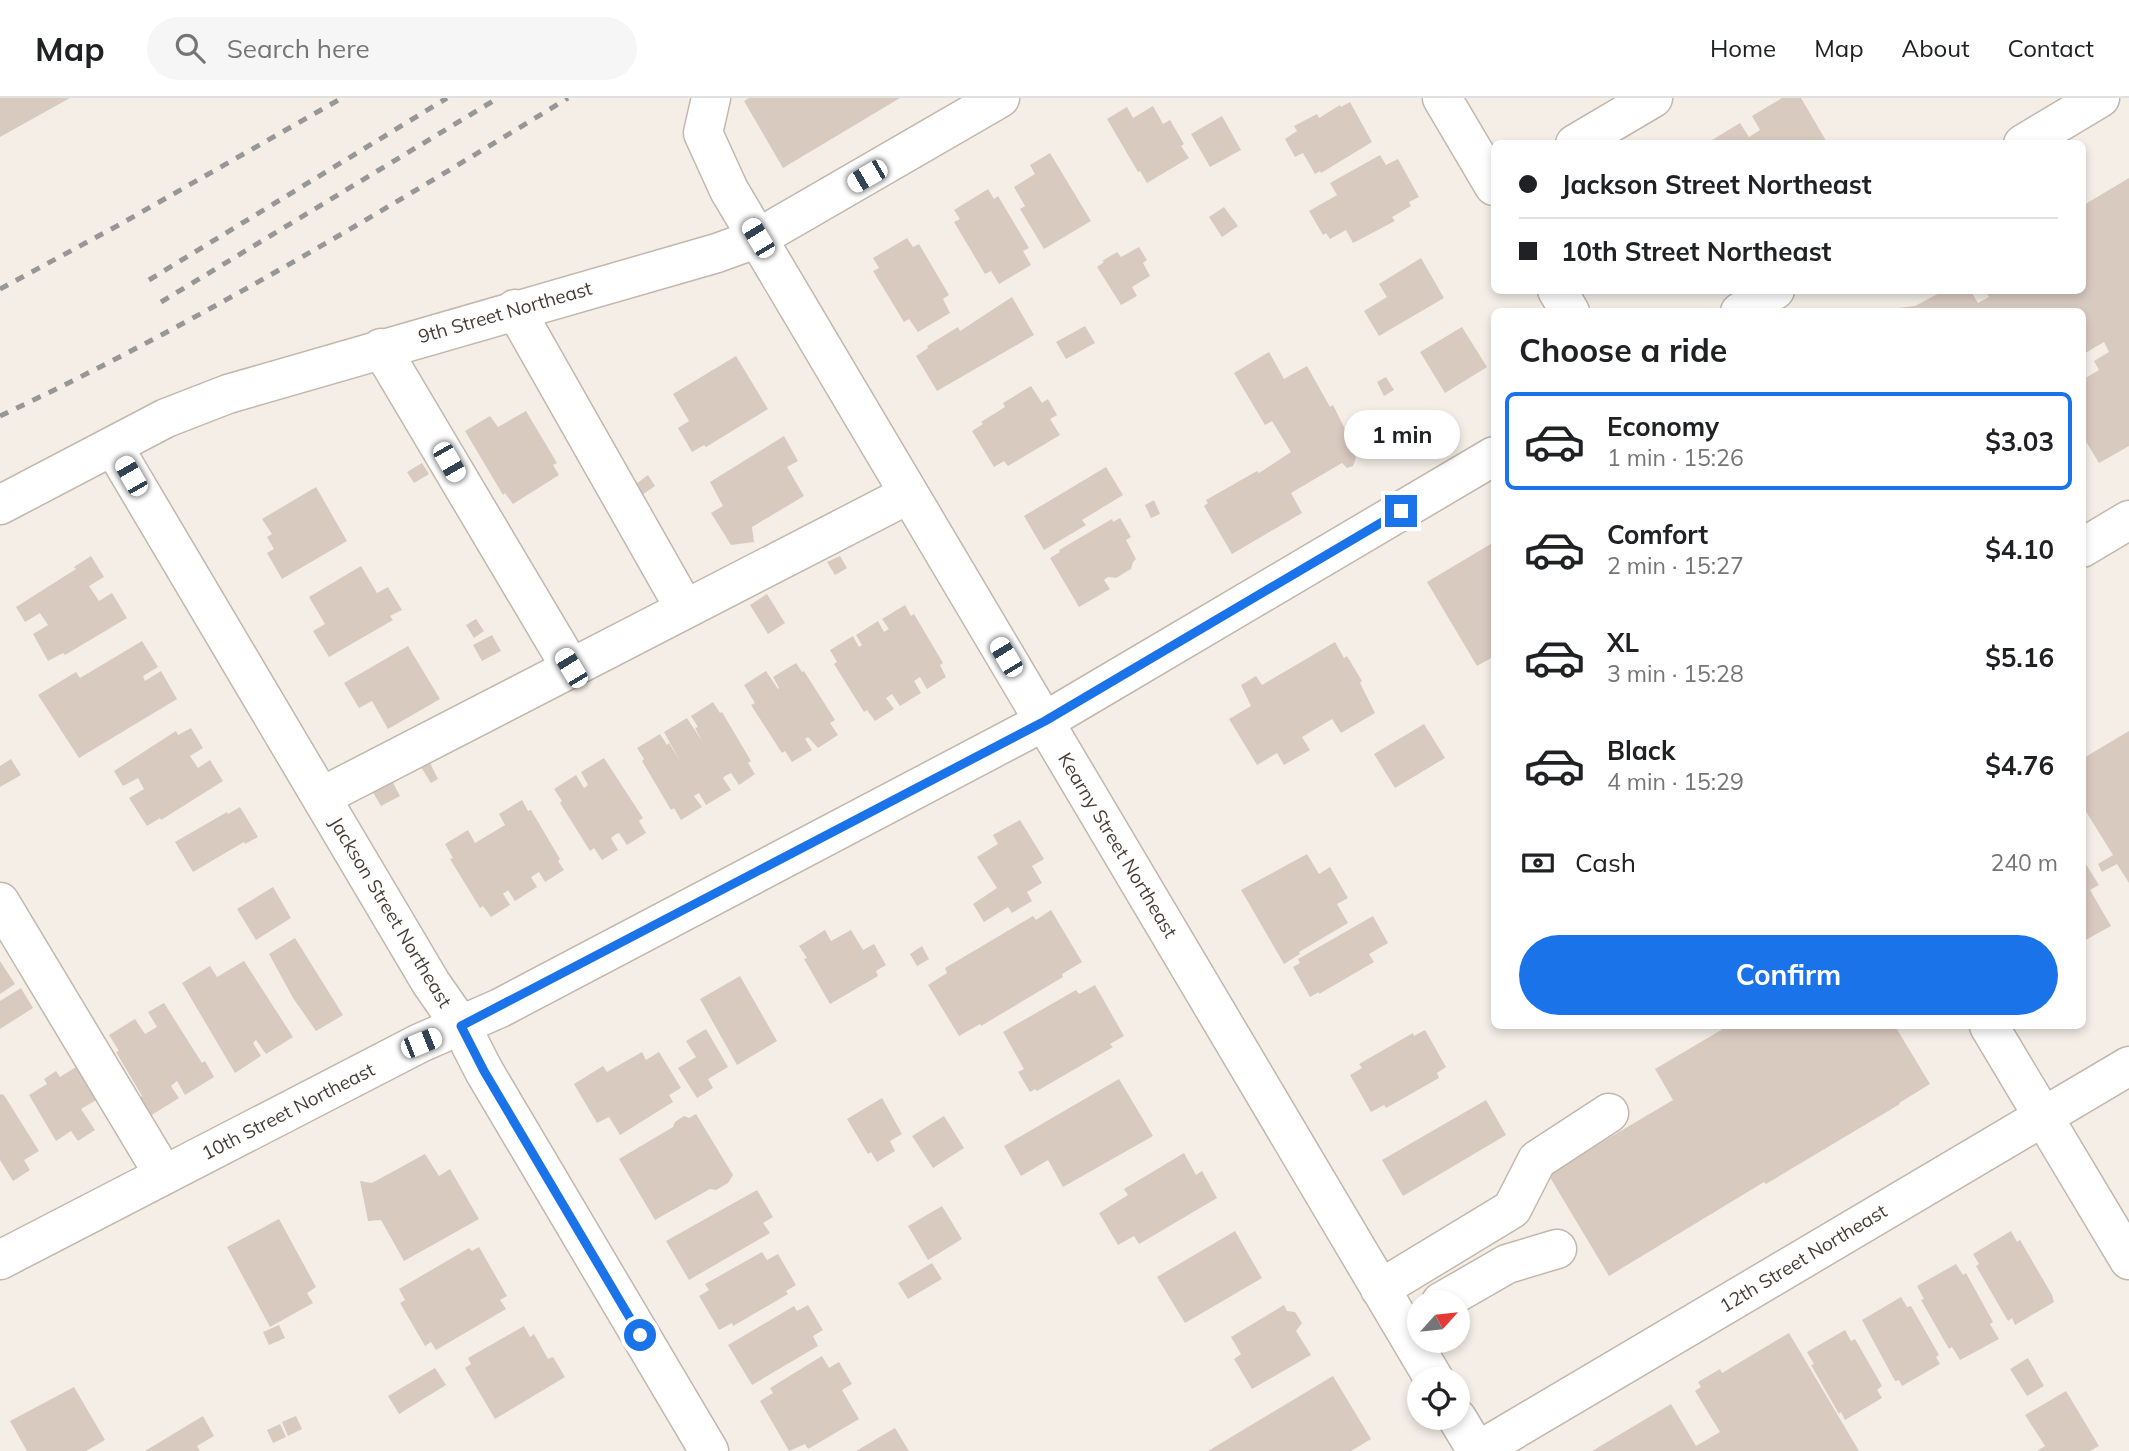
<!DOCTYPE html>
<html lang="en">
<head>
<meta charset="utf-8">
<style>
  body { margin:0; font-family:Mulish,sans-serif; background:#f6f6f6; color:#202124; height:100vh; display:flex; flex-direction:column; font-size:26px; white-space:nowrap }
  * { box-sizing:border-box; margin:0 }
  p { font-size:23px; color:#757577 }
  .icon { flex:none; width:38px; height:38px; fill:none; stroke:currentColor; stroke-width:2; stroke-linecap:round; stroke-linejoin:round }
  .map { position:relative; flex:1; overflow:hidden }
  .drawer { position:absolute; left:1491px; top:210px; width:595px; height:721px; display:flex; flex-direction:column; background:#fff; border-radius:10px; box-shadow:0 4px 10px #0003 }
  .drawer>* { flex:none }
  .banner { position:absolute; left:1491px; top:42px; width:595px; height:154px; border-radius:10px; box-shadow:0 4px 10px #0003; display:grid; align-content:center; height:154px; padding:0 28px; background:#fff }
  .needle { width:46px; rotate:63deg }
  .fabs { position:absolute; left:1407px; top:1192px; display:grid; gap:14px }
  .fabs a { display:grid; place-items:center; width:63px; height:63px; border-radius:50%; background:#fff; box-shadow:0 4px 10px #0003; font-size:35px }
  .end { position:absolute; width:32px; height:32px; margin:-16px; border:9px solid #1a73e8; background:#fff; box-shadow:0 0 0 4px #fff }
  .from { border-radius:50% }
  .bubble { position:absolute; height:49px; border-radius:24px; background:#fff; box-shadow:0 4px 10px #0003; font-size:23px; font-weight:700; line-height:49px; text-align:center }
  .car { position:absolute; width:21px; height:42px; margin:-21px -10px; border-radius:9px; box-shadow:0 0 5px 2px #0007; background:linear-gradient(#fff 24%,#345 0 40%,#fff 0 76%,#345 0 86%,#fff 0) }
  .banner b { display:flex; align-items:center; gap:24px; height:66px; font-size:26px }
  .banner b+b { border-top:2px solid #e0e0e0 }
  .banner i { width:18px; height:18px; background:#202124 }
  ul { padding:0; list-style:none }
  li { display:flex; align-items:center; gap:21px; height:98px; margin:0 14px 10px; padding:0 14px; border:4px solid transparent; border-radius:10px }
  li div { flex:1 }
  li b { display:block; font-size:26px }
  li em { font-style:normal; font-weight:700 }
  li.on { border-color:#1a73e8 }
  li>.icon { width:63px; height:63px; stroke-width:1.5 }
  h2 { padding:0 28px; font-size:32px; line-height:84px }
  .pay { display:flex; align-items:center; gap:18px; height:77px; padding:0 28px; font-size:26px }
  .pay p { margin-inline-start:auto }
  .button { display:flex; gap:14px; margin-top:auto; padding:14px 28px }
  .button a { flex:1; height:80px; border-radius:42px; background:#1a73e8; color:#fff; font-size:28px; font-weight:700; line-height:80px; text-align:center }
  header { display:flex; align-items:center; gap:42px; box-sizing:border-box; height:98px; padding:0 35px; background:#fff; border-bottom:2px solid #e0e0e0 }
  header strong { font-size:33px }
  nav { display:flex; gap:38px; margin-inline-start:auto; font-size:24px }
  .search { width:490px; height:63px; background:#f6f6f6; display:flex; align-items:center; gap:18px; box-sizing:border-box; padding:0 24px; border-radius:38px; color:#757577; font-size:26px }
  .map>svg:first-child { display:block }
  .building { fill:#d9cac0 }
  .lines { fill:none; stroke-linecap:round; stroke-linejoin:round }
  .minor-casing { stroke:#c2b7ad; stroke-width:41 }
  .minor { stroke:#fff; stroke-width:38 }
  .rail { stroke:#979797; stroke-width:5; stroke-dasharray:9 9; stroke-linecap:butt }
  .route { stroke:#1a73e8; stroke-width:9 }
  .labels { text-anchor:middle; dominant-baseline:central; stroke-width:5; stroke-linejoin:round; paint-order:stroke }
  .street-label { font-size:19px; fill:#473d36; stroke:#fff }
</style>
</head>
<body>
<header>
<strong>Map</strong>
<div class="search"><svg class="icon" aria-label="search" viewBox="0 0 24 24"><circle cx="10" cy="10" r="6"/><path d="M15 15l6 6"/></svg>Search here</div>
<nav><a>Home</a><a>Map</a><a>About</a><a>Contact</a></nav>
</header>
<div class="map">
<svg width="2129" height="1353" viewBox="0 0 2129 1353">
  <rect width="100%" height="100%" fill="#f4eee7"/>
  <path class="building" d="M0 0H70L0 39Z
    M749 0H900L783 70 744 3Z
    M1782 0H1801L1828 46H1714L1712 42 1740 25 1749 39 1760 32 1752 18Z
    M1350 4 1372 44 1321 75 1320 73 1315 76 1303 55 1295 59 1285 41 1297 33 1294 28 1317 16 1319 20 1340 7 1341 9Z
    M1153 8 1163 26 1170 22 1184 46 1181 48 1189 60 1147 85 1140 73 1138 74 1107 21 1127 9 1133 20Z
    M1222 18 1241 52 1210 69 1191 36Z
    M1050 55 1091 123 1044 151 1020 111 1025 108 1014 89 1035 76 1030 67Z
    M1380 57 1386 67 1398 61 1419 99 1409 104 1411 108 1392 119 1395 123 1353 145 1346 132 1330 141 1326 135 1323 137 1309 113 1337 97 1330 85Z
    M2129 80V348L2099 365 2082 337V282L2099 272 2094 263 2109 254 2104 244 2082 257V214L1879 212 1915 208 1945 192H1970L1978 205 1989 199 1985 192H2082V108Z
    M988 91 994 101 998 98 1029 150 1023 153 1031 167 999 186 991 173 985 176 954 124 960 121 954 112Z
    M1224 109 1238 128 1222 139 1209 119Z
    M907 140 913 149 919 146 949 197 943 201 950 215 918 234 909 221 904 224 873 173 879 170 873 160Z
    M1139 149 1147 162 1143 165 1150 178 1132 189 1137 198 1121 207 1097 169 1104 164 1102 163 1117 154 1121 159Z
    M1421 160 1444 200 1379 238 1364 213 1387 199 1379 186Z
    M1012 199 1034 237 937 293 916 258 928 250 927 248 958 229 960 233Z
    M1085 228 1095 245 1066 261 1056 244Z
    M1462 229 1487 269 1445 295 1420 254Z
    M1269 254 1284 281 1307 268 1330 309 1333 307 1351 343 1347 345 1356 360 1353 368 1347 370 1342 365 1291 395 1302 415 1232 456 1204 408 1208 405 1206 402 1257 373 1259 375 1291 354 1272 323 1265 327 1234 275Z
    M736 258 768 311 706 349 704 347 692 354 678 330 689 323 673 296Z
    M1386 279 1394 292 1384 298 1377 284Z
    M1031 288 1042 305 1048 301 1057 317 1050 321 1060 337 1008 368 1004 363 994 369 972 333 983 326 981 324 1005 309 1003 305Z
    M526 313 557 365 553 367 559 377 513 406 505 395 503 397 465 333 490 318 498 329Z
    M784 338 798 363 787 369 804 398 752 429 754 444 731 447 711 415 723 408 710 384Z
    M422 365 429 376 414 385 407 374Z
    M1106 369 1123 397 1082 422 1086 427 1044 452 1024 418Z
    M648 377 655 388 639 399 632 389Z
    M316 389 347 443 282 481 267 455 274 451 267 439 272 436 262 421Z
    M1154 402 1160 416 1151 420 1145 407Z
    M1120 420 1131 439 1126 442 1136 461 1133 464 1131 471 1116 480 1108 479 1104 482 1110 491 1079 509 1050 460 1060 454 1059 452 1112 421 1113 424Z
    M1494 444V566L1491 560 1477 568 1427 484Z
    M91 458 104 479 89 488 99 503 112 495 127 520 65 557 63 555 48 563 33 536 48 527 40 515 25 524 16 509 76 471 74 469Z
    M840 458 847 470 835 477 827 464Z
    M361 468 377 495 388 489 402 512 390 518 393 522 329 559 313 533 325 526 309 499Z
    M767 496 785 525 768 536 750 507Z
    M905 507 911 518 914 516 943 565 940 567 946 579 927 591 920 579 914 583 921 595 900 608 892 596 886 600 894 611 875 623 867 612 864 614 834 566 837 564 830 552 853 538 859 549 862 547 856 537 878 523 884 534 887 532 889 531 882 521Z
    M476 521 484 533 474 540 466 527Z
    M492 537 501 553 482 563 473 547Z
    M142 543 158 569 143 578 145 583 161 573 177 601 79 660 38 597 76 574 80 580Z
    M1335 544 1344 560 1347 558 1362 583 1360 585 1375 615 1341 635 1332 621 1302 639 1310 652 1284 667 1277 655 1257 667 1229 621 1251 608 1241 587 1256 578 1262 587Z
    M408 548 440 601 388 631 372 603 359 610 344 585Z
    M796 565 802 574 804 573 835 622 830 625 838 637 818 650 808 639 805 641 812 652 792 664 785 653 782 655 751 607 755 605 744 587 766 573 778 591 779 590 773 579Z
    M713 604 720 615 722 614 751 663 748 665 755 676 739 687 731 675 725 678 723 680 731 692 706 707 699 695 694 698 702 709 681 722 674 710 671 712 642 663 644 661 637 650 660 636 667 647 669 645 680 663 664 634 687 620 702 643 695 630 698 629 691 618Z
    M1424 626 1445 660 1395 690 1374 656Z
    M191 630 203 650 190 658 198 670 210 662 223 683 161 722 160 720 147 728 129 700 144 691 138 680 123 688 114 673 176 633 178 637Z
    M2129 633V785L2117 766 2102 774 2098 766 2113 757 2085 712 2082 713V661Z
    M604 660 643 720 639 723 646 735 627 747 619 735 616 736 611 740 618 752 602 762 594 750 590 753 560 705 562 703 554 691 576 677 584 690 588 687 581 674Z
    M11 661 21 677 0 689V668Z
    M428 661 438 681 431 685 419 666Z
    M391 681 400 698 381 708 371 691Z
    M522 702 528 713 531 712 560 761 558 763 564 772 545 784 539 774 531 779 537 789 515 803 508 792 507 793 503 796 510 807 491 819 483 808 480 810 450 761 453 760 445 746 468 732 475 745 505 727 499 716Z
    M240 709 258 739 245 746 244 744 193 774 175 744 227 714 228 716Z
    M1020 722 1044 761 1032 768 1042 785 1027 794 1032 803 1012 815 1008 809 984 824 973 806 997 790 977 759 998 746 993 737Z
    M1307 756 1319 776 1330 769 1348 800 1337 806 1348 825 1299 854 1300 856 1284 866 1241 792Z
    M2082 760 2099 787 2090 792 2111 828 2082 844Z
    M273 789 291 820 256 842 237 811Z
    M1051 812 1082 864 1062 876 1063 879 981 928 980 926 959 938 928 887 947 875 945 870 1033 818 1036 822Z
    M1373 818 1388 845 1369 856 1374 864 1319 896V894L1310 899 1293 869 1300 865 1298 861Z
    M825 832 831 843 851 832 863 852 874 846 886 867 876 873 878 878 830 906 804 861 807 860 799 848Z
    M295 840 343 917 316 933 293 900 269 856Z
    M922 848 929 861 917 868 910 856Z
    M0 863 15 886 0 896Z
    M244 863 293 939 266 956 256 942 253 945 261 958 235 975 182 885 210 868 217 879Z
    M740 878 777 943 737 967 700 901Z
    M1095 887 1124 938 1110 946 1113 949 1037 993 1035 991 1030 994 1018 974 1024 971 1003 934 1076 892 1079 896Z
    M21 890 33 910 0 931V903Z
    M164 905 202 965 205 963 214 979 185 997 177 983 171 988 179 1000 150 1018 139 1001 142 998 116 954 119 953 109 937 135 921 145 936 157 929 148 914Z
    M1728 928H1895L1930 986 1899 1005 1900 1006 1766 1086 1764 1084 1609 1178 1548 1076 1673 1002 1655 971Z
    M706 931 728 969 708 981 713 990 697 1000 678 970 696 959 686 943Z
    M1425 932 1446 969 1437 975 1439 980 1386 1010 1384 1007 1371 1014 1350 977 1362 970 1359 966 1413 935 1414 938Z
    M642 954 646 962 659 954 681 990 669 997 673 1004 620 1037 609 1019 597 1025 574 986 603 968 607 974Z
    M76 969 96 1002 81 1011 95 1032 78 1043 71 1033 56 1043 29 997 47 986 44 981 56 973 60 979Z
    M1119 981 1153 1038 1063 1089 1048 1062 1021 1078 1004 1048Z
    M0 996 4 997 39 1053 24 1062 30 1072 13 1083 0 1062Z
    M882 1000 902 1036 890 1043 895 1053 877 1064 871 1054 868 1056 847 1021Z
    M1486 1002 1506 1037 1403 1098 1382 1062Z
    M696 1016 733 1077 728 1085 716 1092 710 1091 655 1122 619 1061 673 1029 675 1024 684 1018 689 1020Z
    M944 1018 964 1050 933 1070 912 1038Z
    M1184 1055 1196 1077 1202 1073 1217 1100 1139 1146 1134 1138 1118 1147 1099 1115 1128 1097 1124 1091Z
    M425 1056 439 1078 450 1071 479 1121 404 1163 381 1122 368 1123 360 1083 372 1085Z
    M757 1092 773 1119 763 1125 770 1135 689 1182 666 1143Z
    M942 1108 962 1141 928 1162 908 1128Z
    M279 1121 316 1189 307 1195 313 1205 270 1229 227 1149Z
    M1235 1133 1262 1180 1185 1225 1157 1179Z
    M2011 1133 2017 1144 2020 1142 2052 1197 2054 1204 2015 1227 2012 1220 2008 1223 1976 1168 1979 1166 1973 1156Z
    M479 1149 507 1198 500 1202 506 1211 436 1252 431 1244 425 1248 400 1205 405 1202 399 1191 469 1150 472 1153Z
    M762 1154 767 1162 778 1156 796 1187 786 1193 788 1196 733 1228 732 1225 719 1232 699 1198 709 1192 705 1186Z
    M932 1165 942 1181 908 1201 898 1185Z
    M1956 1166 1963 1177 1966 1175 1993 1224 1990 1226 1999 1241 1960 1262 1952 1249 1949 1251 1921 1202 1924 1201 1917 1188Z
    M1901 1199 1907 1209 1911 1208 1939 1257 1936 1259 1940 1266 1902 1288 1899 1282 1895 1283 1862 1222Z
    M808 1207 823 1232 813 1238 818 1248 752 1287 728 1247 794 1208 797 1213Z
    M1284 1207 1287 1213 1295 1214 1302 1225 1296 1233 1311 1257 1252 1291 1234 1261 1241 1256 1231 1239Z
    M279 1227 285 1240 269 1247 263 1234Z
    M524 1228 530 1239 534 1236 548 1261 553 1259 565 1279 495 1321 465 1270 471 1266 468 1260Z
    M1845 1232 1851 1243 1855 1241 1882 1288 1877 1292 1882 1300 1845 1322 1841 1314 1839 1316 1811 1267 1814 1266 1807 1254Z
    M1789 1235 1859 1353H1592L1671 1306 1696 1348 1720 1334 1695 1293 1701 1289 1698 1284 1720 1271 1722 1275Z
    M822 1258 829 1270 839 1264 852 1286 842 1292 859 1321 808 1351 805 1346 789 1353 760 1303 773 1295 770 1290Z
    M2028 1260 2044 1288 2027 1298 2010 1271Z
    M435 1270 446 1287 399 1316 388 1298Z
    M1333 1278 1371 1341 1351 1353H1208Z
    M74 1289 105 1342 86 1353H27L10 1323Z
    M2066 1293 2099 1348 2090 1353H2037L2045 1348 2025 1317Z
    M203 1318 214 1338 197 1348 200 1353H145Z
    M296 1318 302 1331 288 1338 282 1324Z
    M280 1326 286 1339 273 1345 267 1332Z
    M895 1330 909 1353H856Z"/>
  <g class="lines">
    <g class="minor-casing">
      <path id="minor" d="M711 0 703 35 729 92 1434 1281
        M1442 0 1494 88
        M1575 46 1653 0
        M2023 46 2100 0
        M1557 192 1570 214
        M515 211 685 511
        M1740 214 1775 192
        M381 250 571 570
        M113 348 431 885 461 928 484 973 709 1353
        M0 407 166 320 228 296 717 155 758 140 1000 0
        M2082 450 2129 422
        M321 699 909 396
        M0 804 164 1077
        M1989 928 2129 1162
        M0 1162 420 945 500 910 1045 623 1494 358
        M1380 1191 1512 1111 1537 1062 1609 1015
        M1441 1204 1507 1166 1557 1151
        M1457 1320 1477 1353
        M1478 1353 2129 968"/>
    </g>
    <use href="#minor" class="minor"/>
    <path class="rail" d="M149 182 447 0
      M0 191 117 128 342 0
      M161 204 498 0
      M0 318C196 226 383 113 568 0"/>
  </g>
  <g class="lines">
    <path class="route" d="M640 1237 484 973 461 928 1045 623 1401 413"/>
  </g>
  <g class="labels">
    <g class="street-label">
      <text transform="translate(505 214) rotate(-16)">9th Street Northeast</text>
      <text transform="translate(1118 747) rotate(59)">Kearny Street Northeast</text>
      <text transform="translate(391 814) rotate(59)">Jackson Street Northeast</text>
      <text transform="translate(288 1013) rotate(-27)">10th Street Northeast</text>
      <text transform="translate(1803 1160) rotate(-31)">12th Street Northeast</text>
    </g>
  </g>
</svg>
<div class="fabs">
<a><svg class="needle" viewBox="-14 -14 28 28"><path d="M0-13l5 13h-10z" fill="#e53935"/><path d="M0 13l5-13h-10z" fill="#757577"/></svg></a>
<a><svg class="icon" aria-label="locate" viewBox="0 0 24 24"><circle cx="12" cy="12" r="6"/><path d="M12 2v4M12 18v4M2 12h4M18 12h4"/></svg></a>
</div>
<i class="end from" style="left:640px;top:1237px"></i>
<i class="end" style="left:1401px;top:413px"></i>
<div class="bubble" style="left:1344px;top:312px;width:116px">1 min</div>
<i class="car" style="left:867px;top:78px;rotate:240deg"></i>
<i class="car" style="left:758px;top:140px;rotate:329deg"></i>
<i class="car" style="left:449px;top:364px;rotate:150deg"></i>
<i class="car" style="left:131px;top:378px;rotate:330deg"></i>
<i class="car" style="left:1006px;top:559px;rotate:329deg"></i>
<i class="car" style="left:571px;top:570px;rotate:329deg"></i>
<i class="car" style="left:421px;top:945px;rotate:68deg"></i>
<div class="banner">
<b><i class="from"></i>Jackson Street Northeast</b>
<b><i></i>10th Street Northeast</b>
</div>
<section class="drawer">
<h2>Choose a ride</h2>
<ul>
<li class="on"><svg class="icon" aria-label="car" viewBox="0 0 24 24"><path d="M5 17H2v-5l4-1 3-4h7l3 4 3 1v5h-3M9 17h6M6 11h13"/><circle cx="7" cy="17" r="2"/><circle cx="17" cy="17" r="2"/></svg><div><b>Economy</b><p>1 min · 15:26</p></div><em>$3.03</em></li>
<li><svg class="icon" aria-label="car" viewBox="0 0 24 24"><path d="M5 17H2v-5l4-1 3-4h7l3 4 3 1v5h-3M9 17h6M6 11h13"/><circle cx="7" cy="17" r="2"/><circle cx="17" cy="17" r="2"/></svg><div><b>Comfort</b><p>2 min · 15:27</p></div><em>$4.10</em></li>
<li><svg class="icon" aria-label="car" viewBox="0 0 24 24"><path d="M5 17H2v-5l4-1 3-4h7l3 4 3 1v5h-3M9 17h6M6 11h13"/><circle cx="7" cy="17" r="2"/><circle cx="17" cy="17" r="2"/></svg><div><b>XL</b><p>3 min · 15:28</p></div><em>$5.16</em></li>
<li><svg class="icon" aria-label="car" viewBox="0 0 24 24"><path d="M5 17H2v-5l4-1 3-4h7l3 4 3 1v5h-3M9 17h6M6 11h13"/><circle cx="7" cy="17" r="2"/><circle cx="17" cy="17" r="2"/></svg><div><b>Black</b><p>4 min · 15:29</p></div><em>$4.76</em></li>
</ul>
<div class="pay"><svg class="icon" aria-label="cash" viewBox="0 0 24 24"><path d="M3 7h18v10H3z"/><circle cx="12" cy="12" r="2"/></svg>Cash<p>240 m</p></div>
<div class="button"><a>Confirm</a></div>
</section>
</div>
</body>
</html>
